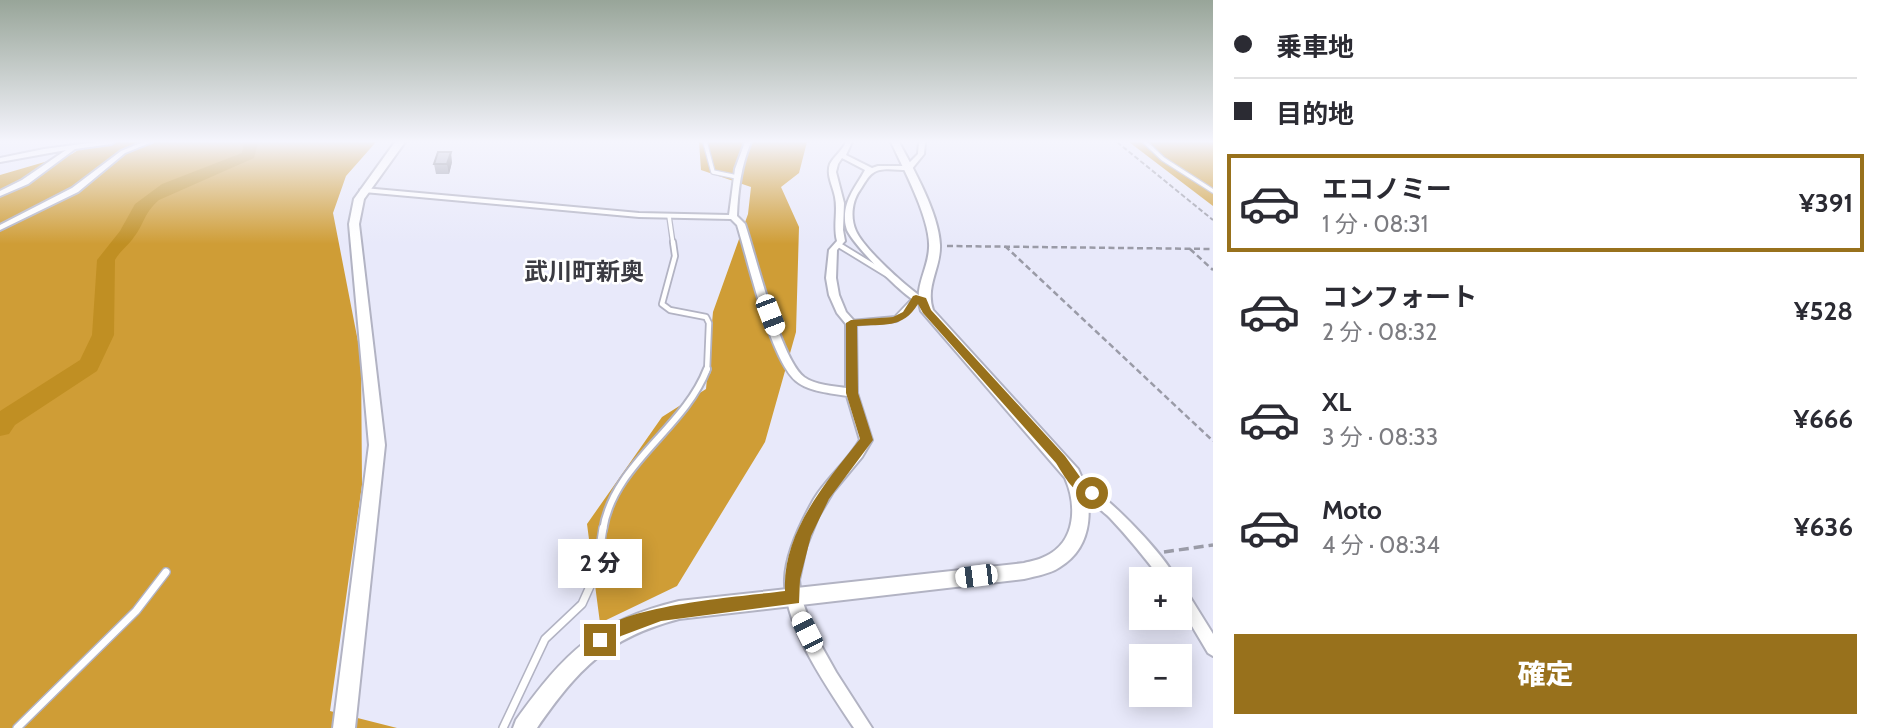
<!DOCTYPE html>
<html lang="ja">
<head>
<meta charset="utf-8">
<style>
  body { margin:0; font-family:Cabin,"Noto Sans JP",sans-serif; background:#f2f2f3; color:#2b2b33; height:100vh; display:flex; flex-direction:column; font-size:26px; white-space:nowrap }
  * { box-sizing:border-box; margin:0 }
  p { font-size:23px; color:#7c7c81 }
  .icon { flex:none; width:38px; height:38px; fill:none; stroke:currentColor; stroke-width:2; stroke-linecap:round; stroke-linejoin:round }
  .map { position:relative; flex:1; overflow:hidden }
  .drawer { display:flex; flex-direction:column; background:#fff; width:665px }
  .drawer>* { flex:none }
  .top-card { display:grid; align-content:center; height:154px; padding:0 21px; background:#fff }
  .tools { position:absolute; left:1129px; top:567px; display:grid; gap:14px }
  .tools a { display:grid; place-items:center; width:63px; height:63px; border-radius:0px; background:#fff; box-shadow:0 4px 18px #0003; font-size:35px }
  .end { position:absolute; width:32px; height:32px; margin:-16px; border:9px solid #98711c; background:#fff; box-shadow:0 0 0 4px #fff }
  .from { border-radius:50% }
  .bubble { position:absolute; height:49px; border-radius:0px; background:#fff; box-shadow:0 4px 18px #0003; font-size:23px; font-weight:800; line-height:49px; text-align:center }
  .car { position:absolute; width:21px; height:42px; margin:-21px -10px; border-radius:9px; box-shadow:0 0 5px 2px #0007; background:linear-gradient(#fff 24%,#345 0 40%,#fff 0 76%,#345 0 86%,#fff 0) }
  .top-card b { display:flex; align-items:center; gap:24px; height:66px; font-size:26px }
  .top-card b+b { border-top:2px solid #e1e1e2 }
  .top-card i { width:18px; height:18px; background:#2b2b33 }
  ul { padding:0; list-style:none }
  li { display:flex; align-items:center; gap:21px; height:98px; margin:0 14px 10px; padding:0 7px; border:4px solid transparent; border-radius:0px }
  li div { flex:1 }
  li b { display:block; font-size:26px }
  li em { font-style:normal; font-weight:800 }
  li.active { border-color:#98711c }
  li>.icon { width:63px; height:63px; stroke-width:1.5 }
  .action { display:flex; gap:14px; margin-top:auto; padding:14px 21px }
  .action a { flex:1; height:80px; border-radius:0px; background:#98711c; color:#fff; font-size:28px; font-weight:800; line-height:80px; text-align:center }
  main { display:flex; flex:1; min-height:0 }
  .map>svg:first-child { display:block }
  .forest { fill:#cf9d36 }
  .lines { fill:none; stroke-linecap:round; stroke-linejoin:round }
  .river { fill:#c08f23; fill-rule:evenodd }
  .lane-far3-casing { stroke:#b2b3c3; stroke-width:6 }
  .lane-far2-casing { stroke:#b2b3c3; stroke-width:8 }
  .lane-far1-casing { stroke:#b2b3c3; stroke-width:10 }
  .lane-casing { stroke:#b2b3c3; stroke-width:10 }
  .street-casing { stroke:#b2b3c3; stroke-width:4 }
  .secondary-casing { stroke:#b2b3c3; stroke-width:4 }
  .path-far2 { stroke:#9a9ba7; stroke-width:2; stroke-dasharray:5 2.5; stroke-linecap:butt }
  .path-far1 { stroke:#9a9ba7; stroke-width:2.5; stroke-dasharray:6 3.5; stroke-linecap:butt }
  .path { stroke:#9a9ba7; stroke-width:3.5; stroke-dasharray:10 5; stroke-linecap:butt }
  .lane-far3 { stroke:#fff; stroke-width:3.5 }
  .lane-far2 { stroke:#fff; stroke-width:4.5 }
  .lane-far1 { stroke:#fff; stroke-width:6 }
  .lane { stroke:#fff; stroke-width:7 }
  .street { fill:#fff; fill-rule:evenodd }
  .secondary { fill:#fff; fill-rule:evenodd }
  .wall { fill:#9395a3 }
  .shaded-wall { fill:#787984 }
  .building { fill:#abadbd; stroke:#787984; stroke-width:2 }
  .route { fill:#98711c }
  .labels { text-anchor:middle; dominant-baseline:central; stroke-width:5; stroke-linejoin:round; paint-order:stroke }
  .quarter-label { font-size:24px; font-weight:bold; fill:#3b3b42; stroke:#fff }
</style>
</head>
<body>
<main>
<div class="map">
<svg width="1213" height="728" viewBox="0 0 1213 728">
  <rect width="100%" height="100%" fill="#e8e9fa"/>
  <path class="forest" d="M90 142H376L346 176 333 213 361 357 362 485 330 711 397 728H0V175L72 154Z
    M699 142H807L799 173 781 187 799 227 796 332 765 442 677 586 600 623 587 524 662 417 706 389 713 312 748 214 751 187 701 170Z
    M1129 142H1213V206Z"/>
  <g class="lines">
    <path class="river" d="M244 142H258L254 158 159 200C143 214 145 223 134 237 128 246 120 251 115 260L114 335 97 371 15 425 9 434 0 436V411L80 360 92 335 97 260 120 231 135 204 162 184 242 153Z"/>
    <g class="lane-far3-casing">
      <path id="lane-far3" d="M705 142 713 172 737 177
        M1145 142 1163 159 1213 191
        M669 216 673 244"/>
    </g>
    <g class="lane-far2-casing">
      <path id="lane-far2" d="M673 242 675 256 662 304 670 310 706 317 709 323 707 371
        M839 245 893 278
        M851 323 896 319 916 298"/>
    </g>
    <g class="lane-far1-casing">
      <path id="lane-far1" d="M603 530C613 464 684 429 707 369"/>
    </g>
    <g class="lane-casing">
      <path id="lane" d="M17 728 136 611 166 572
        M503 728 545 639 582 604 596 573 603 528"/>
    </g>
    <g class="street-casing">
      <path id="street" d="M96 142H114L111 144 75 149 28 184 0 196V191L22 180 66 150 0 162V158L44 149Z
        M143 142H152L125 153 78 192 0 230V225L72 188 121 151Z
        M745 142H751C741 166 738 190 737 216L745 224C756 256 780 358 804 377 815 385 833 386 846 388V324L837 313 829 295 826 278 829 250 837 241C833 226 838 211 835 197 833 186 826 175 830 164 834 156 842 151 846 142H852L846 155 872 168 878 166H906L918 154 919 142H925L924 154 911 170C900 171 882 166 873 173 868 176 864 184 860 190 852 201 850 218 856 231 864 249 908 289 925 299L927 301 925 303C924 303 922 304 920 303 906 300 853 244 847 230 846 227 845 223 845 220 844 199 856 187 865 170L842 158 838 164 836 172 844 203 843 230 845 241 837 250 836 278 839 295 846 312 856 323 857 393 872 440 862 457 833 492 818 517 806 547 799 580 801 597 813 631 836 672 872 728H854C829 690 783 626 785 579 786 552 801 522 814 499 827 478 847 462 860 440L847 396C831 393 809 392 796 381 770 359 748 260 737 225L731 219 639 217 364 192 360 190 364 188 639 213 729 215 735 169Z
        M1078 480C1103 490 1165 555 1176 579H1161C1145 558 1128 537 1110 518 1100 508 1079 495 1072 485L1074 481Z
        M1180 587 1185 589 1213 634V656L1208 653 1180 606Z"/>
    </g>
    <g class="secondary-casing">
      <path id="secondary" d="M395 142H405L364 199 359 224 385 445 355 728H333L369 445 349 224 354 199Z
        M891 142H899C914 170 939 214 940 245 941 268 925 286 933 310L1078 469C1094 501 1095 546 1060 567 1050 574 1036 576 1024 579L679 619C607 638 578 669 537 728H513L516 720C565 652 596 621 679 601L1024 563C1031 561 1039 560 1046 556 1076 542 1077 505 1065 478L921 311C913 287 928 271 929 248 931 220 903 168 891 142Z"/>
    </g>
    <path class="path-far2" d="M1117 142 1213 220"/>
    <path class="path-far1" d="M947 246 1213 249
      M1005 246 1213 441
      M1190 249 1213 270"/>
    <path class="path" d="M1164 552 1213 545"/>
    <use href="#lane-far3" class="lane-far3"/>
    <use href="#lane-far2" class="lane-far2"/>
    <use href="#lane-far1" class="lane-far1"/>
    <use href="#lane" class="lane"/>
    <use href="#street" class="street"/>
    <use href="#secondary" class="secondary"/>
  </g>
  <path class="wall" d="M452 162 449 174H436L434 164Z"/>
  <path class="shaded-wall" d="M451 152 452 162 449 174 447 164Z"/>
  <path class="building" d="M438 152H451L447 164H434Z"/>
  <linearGradient id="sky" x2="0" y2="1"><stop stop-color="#98a599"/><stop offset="0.58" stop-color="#f5f5fd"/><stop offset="1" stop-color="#f5f5fd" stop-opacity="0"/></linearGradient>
  <rect width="1213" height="244" fill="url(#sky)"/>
  <path class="route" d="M916 295 926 298 931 310 1065 456 1083 481 1097 489V497C1077 501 1065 477 1056 463L923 313 918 304C903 329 883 324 857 326L858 393 873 440 829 499 811 536 800 579 799 603 661 621 621 636 600 649 594 646 592 640C607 605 748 596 785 591 782 533 826 482 860 439L846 393V323L851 320 893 317 903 312 913 296Z"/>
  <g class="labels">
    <g class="quarter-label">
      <text x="584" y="271">武川町新奥</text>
    </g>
  </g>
</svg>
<div class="tools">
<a>+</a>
<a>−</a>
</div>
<i class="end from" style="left:1092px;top:493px"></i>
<i class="end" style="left:600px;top:640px"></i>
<div class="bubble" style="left:558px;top:539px;width:84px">2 分</div>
<i class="car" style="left:770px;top:315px;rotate:159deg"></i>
<i class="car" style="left:976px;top:576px;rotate:263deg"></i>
<i class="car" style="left:807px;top:632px;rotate:333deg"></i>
</div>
<section class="drawer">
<div class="top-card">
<b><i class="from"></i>乗車地</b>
<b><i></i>目的地</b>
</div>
<ul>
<li class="active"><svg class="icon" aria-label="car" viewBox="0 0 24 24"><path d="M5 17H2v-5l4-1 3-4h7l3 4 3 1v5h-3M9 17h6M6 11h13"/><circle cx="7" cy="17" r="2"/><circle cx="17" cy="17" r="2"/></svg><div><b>エコノミー</b><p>1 分 · 08:31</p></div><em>¥391</em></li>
<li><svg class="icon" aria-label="car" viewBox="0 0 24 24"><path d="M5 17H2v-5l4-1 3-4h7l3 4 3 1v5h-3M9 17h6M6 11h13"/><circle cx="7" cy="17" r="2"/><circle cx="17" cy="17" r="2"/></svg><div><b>コンフォート</b><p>2 分 · 08:32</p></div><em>¥528</em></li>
<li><svg class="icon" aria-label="car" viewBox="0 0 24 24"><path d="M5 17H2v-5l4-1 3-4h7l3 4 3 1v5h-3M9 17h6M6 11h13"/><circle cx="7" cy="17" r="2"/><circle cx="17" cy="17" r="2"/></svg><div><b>XL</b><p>3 分 · 08:33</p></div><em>¥666</em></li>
<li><svg class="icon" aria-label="car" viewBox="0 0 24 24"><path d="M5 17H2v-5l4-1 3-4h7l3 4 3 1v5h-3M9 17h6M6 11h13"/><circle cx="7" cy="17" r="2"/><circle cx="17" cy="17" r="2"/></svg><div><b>Moto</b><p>4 分 · 08:34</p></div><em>¥636</em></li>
</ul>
<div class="action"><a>確定</a></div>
</section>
</main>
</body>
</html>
